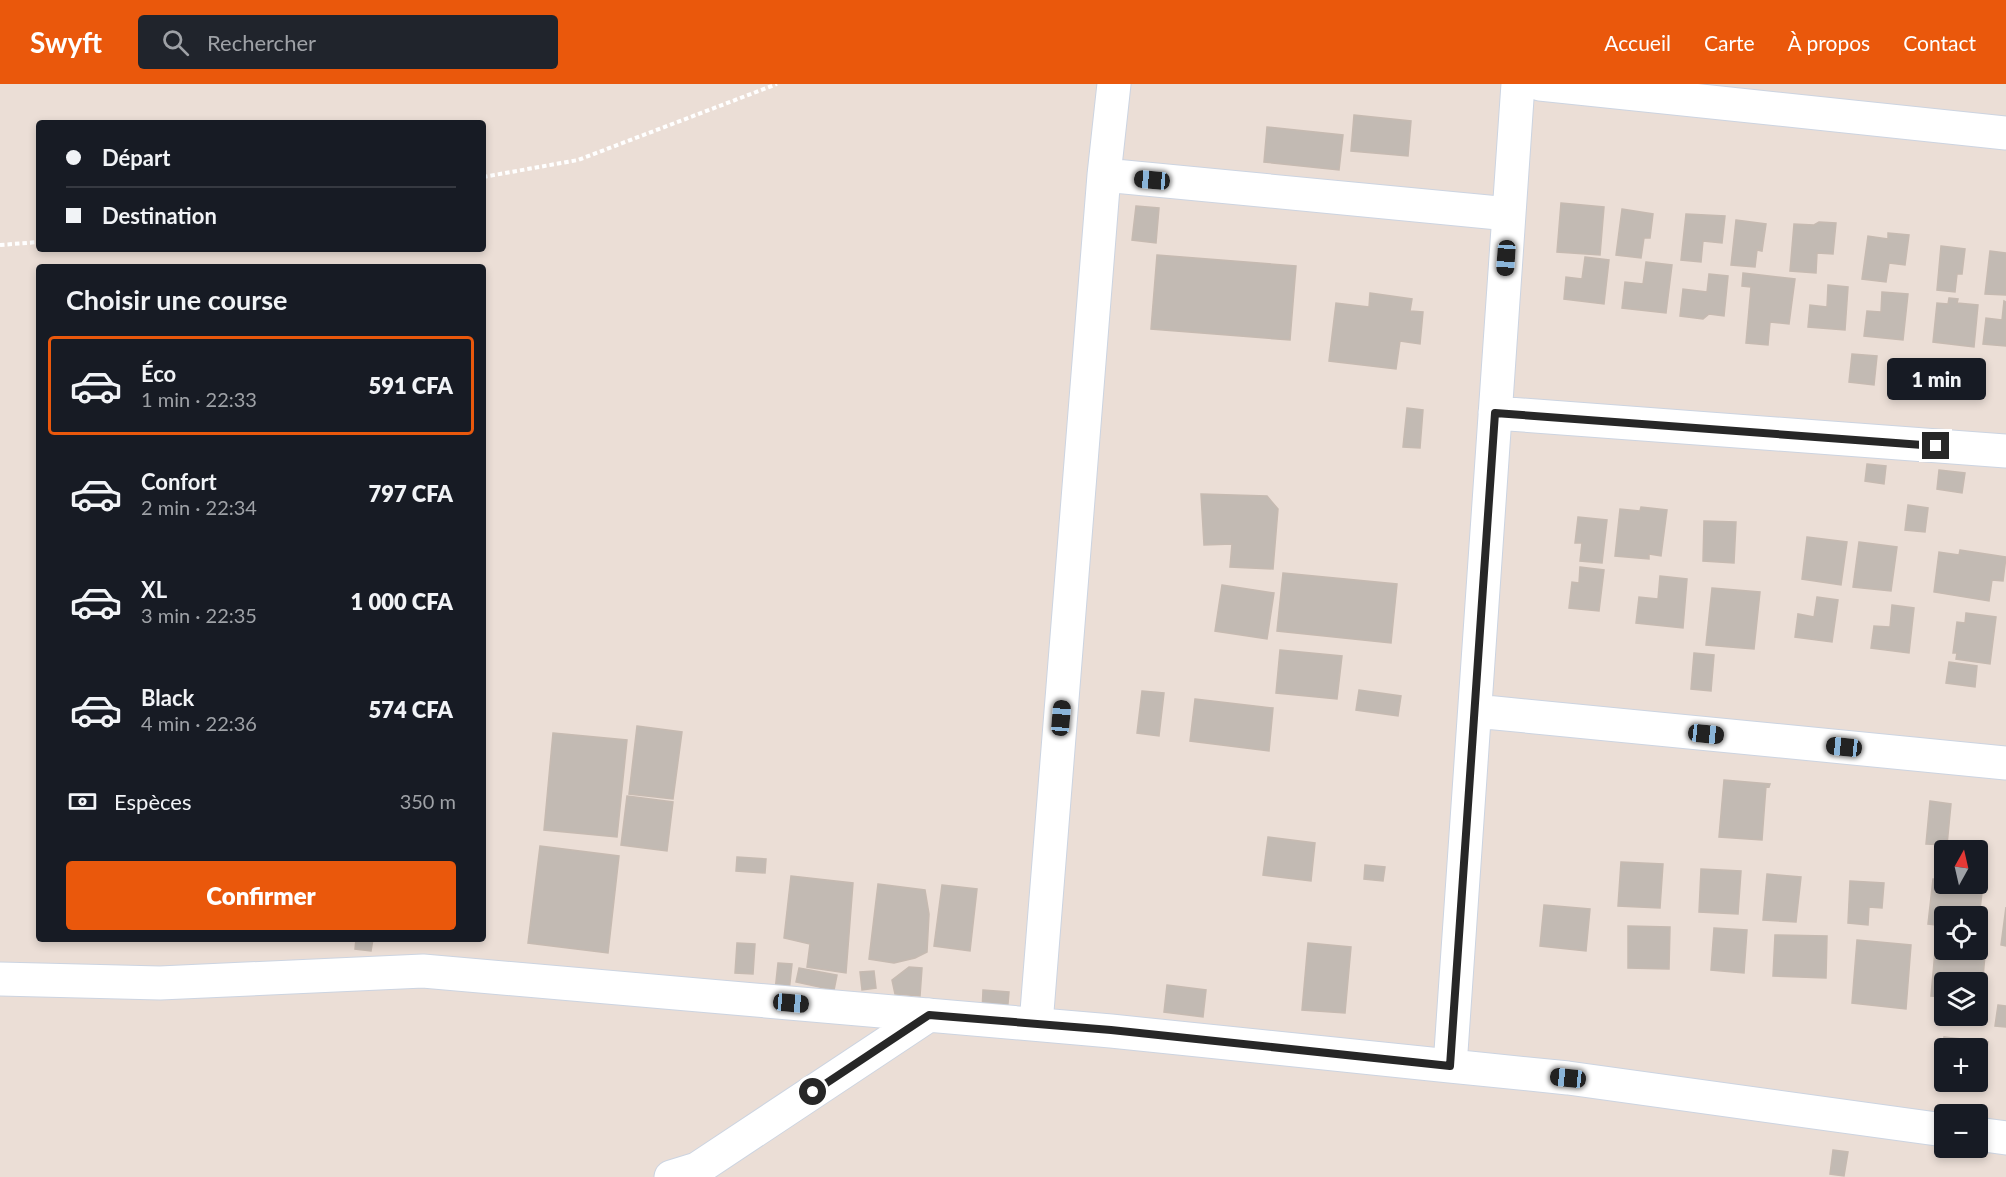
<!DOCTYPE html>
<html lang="fr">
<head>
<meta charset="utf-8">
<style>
  body { margin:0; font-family:Lato,sans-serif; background:#20242c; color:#f1f3f6; height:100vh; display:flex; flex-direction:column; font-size:22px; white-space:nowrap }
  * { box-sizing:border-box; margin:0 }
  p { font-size:20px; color:#9ea1a6 }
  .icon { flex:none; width:33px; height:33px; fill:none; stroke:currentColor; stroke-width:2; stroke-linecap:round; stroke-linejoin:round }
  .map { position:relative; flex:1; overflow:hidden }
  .sheet { position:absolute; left:36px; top:180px; width:450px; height:678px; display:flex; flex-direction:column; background:#171b24; border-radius:6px; box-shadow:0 3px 9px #0003 }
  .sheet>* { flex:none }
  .top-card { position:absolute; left:36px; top:36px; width:450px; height:132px; border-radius:6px; box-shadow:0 3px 9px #0003; display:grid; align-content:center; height:132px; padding:0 30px; background:#171b24 }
  .needle { width:39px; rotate:8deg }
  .fabs { position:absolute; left:1934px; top:756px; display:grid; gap:12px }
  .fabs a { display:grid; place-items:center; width:54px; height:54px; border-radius:6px; background:#171b24; box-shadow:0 3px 9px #0003; font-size:30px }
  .end { position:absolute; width:27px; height:27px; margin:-14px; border:8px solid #272727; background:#fff; box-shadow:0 0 0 3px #fff }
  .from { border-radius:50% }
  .bubble { position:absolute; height:42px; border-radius:6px; background:#171b24; box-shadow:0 3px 9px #0003; font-size:20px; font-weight:800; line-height:42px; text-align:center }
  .car { position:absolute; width:18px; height:36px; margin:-18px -9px; border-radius:8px; box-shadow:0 0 4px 2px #0007; background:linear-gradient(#222 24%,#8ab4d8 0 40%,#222 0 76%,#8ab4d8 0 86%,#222 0) }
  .top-card b { display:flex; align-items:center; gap:21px; height:57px; font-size:22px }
  .top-card b+b { border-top:2px solid #363941 }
  .top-card i { width:15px; height:15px; background:#f1f3f6 }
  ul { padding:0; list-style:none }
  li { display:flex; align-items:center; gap:18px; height:99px; margin:0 12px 9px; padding:0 18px; border:3px solid transparent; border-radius:6px }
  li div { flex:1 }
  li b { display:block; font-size:22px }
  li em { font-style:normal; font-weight:800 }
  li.on { border-color:#ea580c }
  li>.icon { width:54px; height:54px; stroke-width:1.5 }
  h2 { padding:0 30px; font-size:27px; line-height:72px }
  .pay { display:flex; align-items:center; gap:15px; height:66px; padding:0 30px; font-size:22px }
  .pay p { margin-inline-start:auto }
  .button { display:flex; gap:12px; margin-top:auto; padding:12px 30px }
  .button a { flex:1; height:69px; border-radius:6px; background:#ea580c; color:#fff; font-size:24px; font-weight:800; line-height:69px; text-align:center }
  header { display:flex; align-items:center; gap:36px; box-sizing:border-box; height:84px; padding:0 30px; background:#ea580c; color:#fff }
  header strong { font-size:28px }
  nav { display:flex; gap:33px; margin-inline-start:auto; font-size:21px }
  .search { width:420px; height:54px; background:#20242c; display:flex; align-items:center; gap:15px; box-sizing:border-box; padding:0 21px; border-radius:6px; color:#9ea1a6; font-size:22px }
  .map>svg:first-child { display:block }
  .building { fill:#c2bab3; stroke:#c6bab1; stroke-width:1.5 }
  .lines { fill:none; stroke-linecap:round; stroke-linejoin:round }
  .street-casing { stroke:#ccd4e1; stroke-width:35 }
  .path { stroke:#fff; stroke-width:4; stroke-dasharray:4.5 3; stroke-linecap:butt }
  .street { stroke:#fff; stroke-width:33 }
  .route { stroke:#272727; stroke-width:8 }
</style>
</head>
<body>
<header>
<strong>Swyft</strong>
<div class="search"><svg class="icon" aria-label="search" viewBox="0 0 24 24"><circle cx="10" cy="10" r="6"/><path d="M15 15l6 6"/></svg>Rechercher</div>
<nav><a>Accueil</a><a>Carte</a><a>À propos</a><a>Contact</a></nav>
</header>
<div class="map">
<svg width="2006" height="1093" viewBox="0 0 2006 1093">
  <rect width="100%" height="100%" fill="#ebded6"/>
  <path class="building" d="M1354 31 1411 37 1408 72 1351 67Z
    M1267 43 1343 51 1339 86 1264 78Z
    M1561 119 1604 123 1600 171 1557 168Z
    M1136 122 1159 124 1156 159 1132 156Z
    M1622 125 1653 130 1650 154H1644L1641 174 1616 171Z
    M1686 130 1725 132 1722 159 1703 157 1701 178 1681 176Z
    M1736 136 1766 140 1762 167 1757 166 1755 183 1731 181Z
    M1819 138 1836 139 1833 170 1817 169 1816 189 1790 187 1794 140 1814 141Z
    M1888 149 1909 151 1905 181 1889 179 1886 198 1862 195 1868 152 1888 155Z
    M1941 162 1965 165 1962 190H1957L1955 208 1937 206Z
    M1990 167 2006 169V211L1985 210Z
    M1157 171 1296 182 1290 256 1151 245Z
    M1585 173 1609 176 1604 220 1564 215 1566 193 1582 195Z
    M1646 178 1672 181 1666 229 1622 224 1625 198 1643 200Z
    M1743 189 1795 195 1789 240 1770 238 1768 261 1746 259 1751 203 1742 202Z
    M1709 190 1728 192 1724 232 1709 230 1703 235 1680 232 1683 205 1707 208Z
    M1828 201 1848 203 1845 246 1808 243 1810 221 1827 223Z
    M1882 208 1908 210 1903 256 1864 252 1867 227 1881 228Z
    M1370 209 1412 215 1410 227 1423 228 1420 260 1400 257 1396 285 1329 277 1336 219 1369 223Z
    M1949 214 1958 215 1957 219 1978 221 1974 263 1933 258 1937 219 1948 220Z
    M2004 217 2006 218V262L1983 260 1986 234 2002 236Z
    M1852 270 1877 272 1874 301 1849 298Z
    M1407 324 1423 326 1420 364 1403 363Z
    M1867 380 1886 382 1884 400 1865 397Z
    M1939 386 1965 389 1962 409 1937 405Z
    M1201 410 1267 412 1278 425 1273 485 1230 483 1232 460 1204 461Z
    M1908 421 1928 424 1925 448 1905 446Z
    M1641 423 1667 426 1661 472 1649 470V475L1615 472 1620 425 1640 427Z
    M1578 433 1607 436 1602 479 1580 477 1582 459H1575Z
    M1704 437 1736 438 1734 479 1703 477Z
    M1807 453 1847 458 1841 501 1802 495Z
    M1859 458 1897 463 1891 507 1853 503Z
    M1960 466 2006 473 2003 497 1992 496 1989 517 1934 508 1939 468 1959 471Z
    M1580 483 1604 486 1599 527 1569 524 1572 498 1579 499Z
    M1283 489 1397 500 1391 559 1277 547Z
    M1660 492 1687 495 1683 544 1636 539 1639 513 1658 515Z
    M1222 501 1274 509 1267 555 1215 547Z
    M1712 504 1760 508 1754 565 1706 561Z
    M1817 513 1838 516 1832 558 1795 553 1798 530 1814 533Z
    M1892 521 1914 524 1909 569 1871 564 1874 542 1890 543Z
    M1966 529 1996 533 1990 580 1956 575 1957 569H1953L1957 538 1965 539Z
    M1280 566 1342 572 1337 615 1276 609Z
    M1694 569 1714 571 1711 607 1691 605Z
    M1949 578 1977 582 1975 603 1946 599Z
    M1359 606 1401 612 1398 632 1356 626Z
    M1142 607 1164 609 1159 652 1137 649Z
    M1195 615 1273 624 1269 667 1190 657Z
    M637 642 682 648 673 715 629 710Z
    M553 649 627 656 617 753 544 746Z
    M1724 696 1770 700 1769 703 1766 702 1762 756 1719 753Z
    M627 712 673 718 667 767 621 761Z
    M1930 717 1951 720 1947 761 1926 760Z
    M1268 753 1315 759 1311 797 1263 791Z
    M540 762 619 772 608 869 528 859Z
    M737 773 766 775 765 789 736 787Z
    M1977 775 1982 776 1981 795 1977 794Z
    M1621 778 1663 780 1660 824 1618 822Z
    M1365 781 1385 783 1383 797 1364 795Z
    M1701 785 1741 787 1738 830 1699 828Z
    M1767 790 1801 793 1796 838 1763 836Z
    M791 792 853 799 846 889 807 883 810 860 784 854Z
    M1933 795 1944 796V800H1983L1977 851V832H1944V842L1928 840Z
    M1850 797 1884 799 1882 824 1869 823 1868 841 1848 839Z
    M878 800 925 806 929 830 927 868 915 874 894 879 869 875Z
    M942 801 977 805 970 867 934 862Z
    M1544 821 1590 825 1586 867 1540 862Z
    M2006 823V862L2001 861Z
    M1628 842 1670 843 1669 885 1628 884Z
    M1714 844 1747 846 1744 889 1711 886Z
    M1775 851 1827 852 1826 894 1773 892Z
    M356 855H373L371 867 355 865Z
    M1857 856 1911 861 1906 925 1852 919Z
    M737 859 755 860 753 890 735 889Z
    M1308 859 1351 863 1345 929 1302 926Z
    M1935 867 1985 871 1981 916H1977V898H1944V913L1931 912Z
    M778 879 792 880 789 908 775 907Z
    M909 883 922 884 920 912 895 910 892 896Z
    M799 884 837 891 834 906 796 898Z
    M874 887 876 904 862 906 860 888Z
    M1167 901 1206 906 1203 933 1164 928Z
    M983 906 1009 908 1007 931 982 929Z
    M1998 921 2006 922V943L1995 942Z
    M1944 953 1988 958 1982 1000 1959 998H1977V964H1944V996L1939 995Z
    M1833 1066 1848 1068 1844 1092 1830 1090Z"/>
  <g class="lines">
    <g class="street-casing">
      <path id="street" d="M1540 0 2006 49
        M1104 91 1509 130
        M1495 329 2006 367
        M1475 627 2006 679
        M0 895 160 899 423 887 1111 947 1450 982 1568 994 1944 1046
        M1036 940 1104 91 1114 0
        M1450 982 1518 0
        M1977 1050 2006 1054
        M671 1093 697 1085 929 931"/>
    </g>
    <path class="path" d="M483 93 578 76 777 0
      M0 161 39 158"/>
    <use href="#street" class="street"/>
  </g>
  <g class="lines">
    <path class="route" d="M813 1008 929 931 1111 946 1450 982 1495 329 1936 362"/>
  </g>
</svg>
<div class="fabs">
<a><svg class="needle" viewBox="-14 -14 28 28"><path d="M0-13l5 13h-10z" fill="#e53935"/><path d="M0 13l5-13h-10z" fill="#9ea1a6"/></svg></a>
<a><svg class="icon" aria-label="locate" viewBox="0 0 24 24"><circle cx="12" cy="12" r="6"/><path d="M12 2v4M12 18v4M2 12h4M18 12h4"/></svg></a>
<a><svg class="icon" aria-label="layers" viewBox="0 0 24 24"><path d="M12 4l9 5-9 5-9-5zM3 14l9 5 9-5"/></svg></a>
<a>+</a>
<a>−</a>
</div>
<i class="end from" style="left:813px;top:1008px"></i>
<i class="end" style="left:1936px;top:362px"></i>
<div class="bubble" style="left:1887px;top:274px;width:99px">1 min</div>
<i class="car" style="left:1152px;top:96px;rotate:275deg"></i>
<i class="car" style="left:1506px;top:174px;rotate:184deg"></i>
<i class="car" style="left:1061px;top:634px;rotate:5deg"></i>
<i class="car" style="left:1706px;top:650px;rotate:96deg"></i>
<i class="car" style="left:1844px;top:663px;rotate:276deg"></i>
<i class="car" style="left:791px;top:919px;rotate:95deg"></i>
<i class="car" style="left:1568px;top:994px;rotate:276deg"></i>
<div class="top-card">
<b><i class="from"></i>Départ</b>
<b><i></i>Destination</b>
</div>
<section class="sheet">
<h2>Choisir une course</h2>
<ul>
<li class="on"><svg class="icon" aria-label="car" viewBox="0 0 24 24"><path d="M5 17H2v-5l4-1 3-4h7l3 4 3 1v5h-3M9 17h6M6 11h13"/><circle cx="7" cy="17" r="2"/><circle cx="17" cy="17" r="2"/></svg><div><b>Éco</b><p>1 min · 22:33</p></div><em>591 CFA</em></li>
<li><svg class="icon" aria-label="car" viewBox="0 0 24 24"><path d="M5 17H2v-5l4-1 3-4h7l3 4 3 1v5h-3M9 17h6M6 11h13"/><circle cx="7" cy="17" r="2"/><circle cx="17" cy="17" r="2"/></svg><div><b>Confort</b><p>2 min · 22:34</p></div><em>797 CFA</em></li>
<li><svg class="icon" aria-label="car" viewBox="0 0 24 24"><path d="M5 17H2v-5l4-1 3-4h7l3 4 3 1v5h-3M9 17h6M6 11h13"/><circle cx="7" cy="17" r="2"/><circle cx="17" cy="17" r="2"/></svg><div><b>XL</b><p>3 min · 22:35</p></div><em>1 000 CFA</em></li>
<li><svg class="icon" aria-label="car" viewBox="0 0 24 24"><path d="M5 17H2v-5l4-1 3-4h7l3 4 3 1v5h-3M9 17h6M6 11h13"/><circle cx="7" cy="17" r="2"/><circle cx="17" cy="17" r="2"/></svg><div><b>Black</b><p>4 min · 22:36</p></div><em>574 CFA</em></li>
</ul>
<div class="pay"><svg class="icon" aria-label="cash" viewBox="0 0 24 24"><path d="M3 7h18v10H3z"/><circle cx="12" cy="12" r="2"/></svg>Espèces<p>350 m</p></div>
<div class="button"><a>Confirmer</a></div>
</section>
</div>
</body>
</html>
